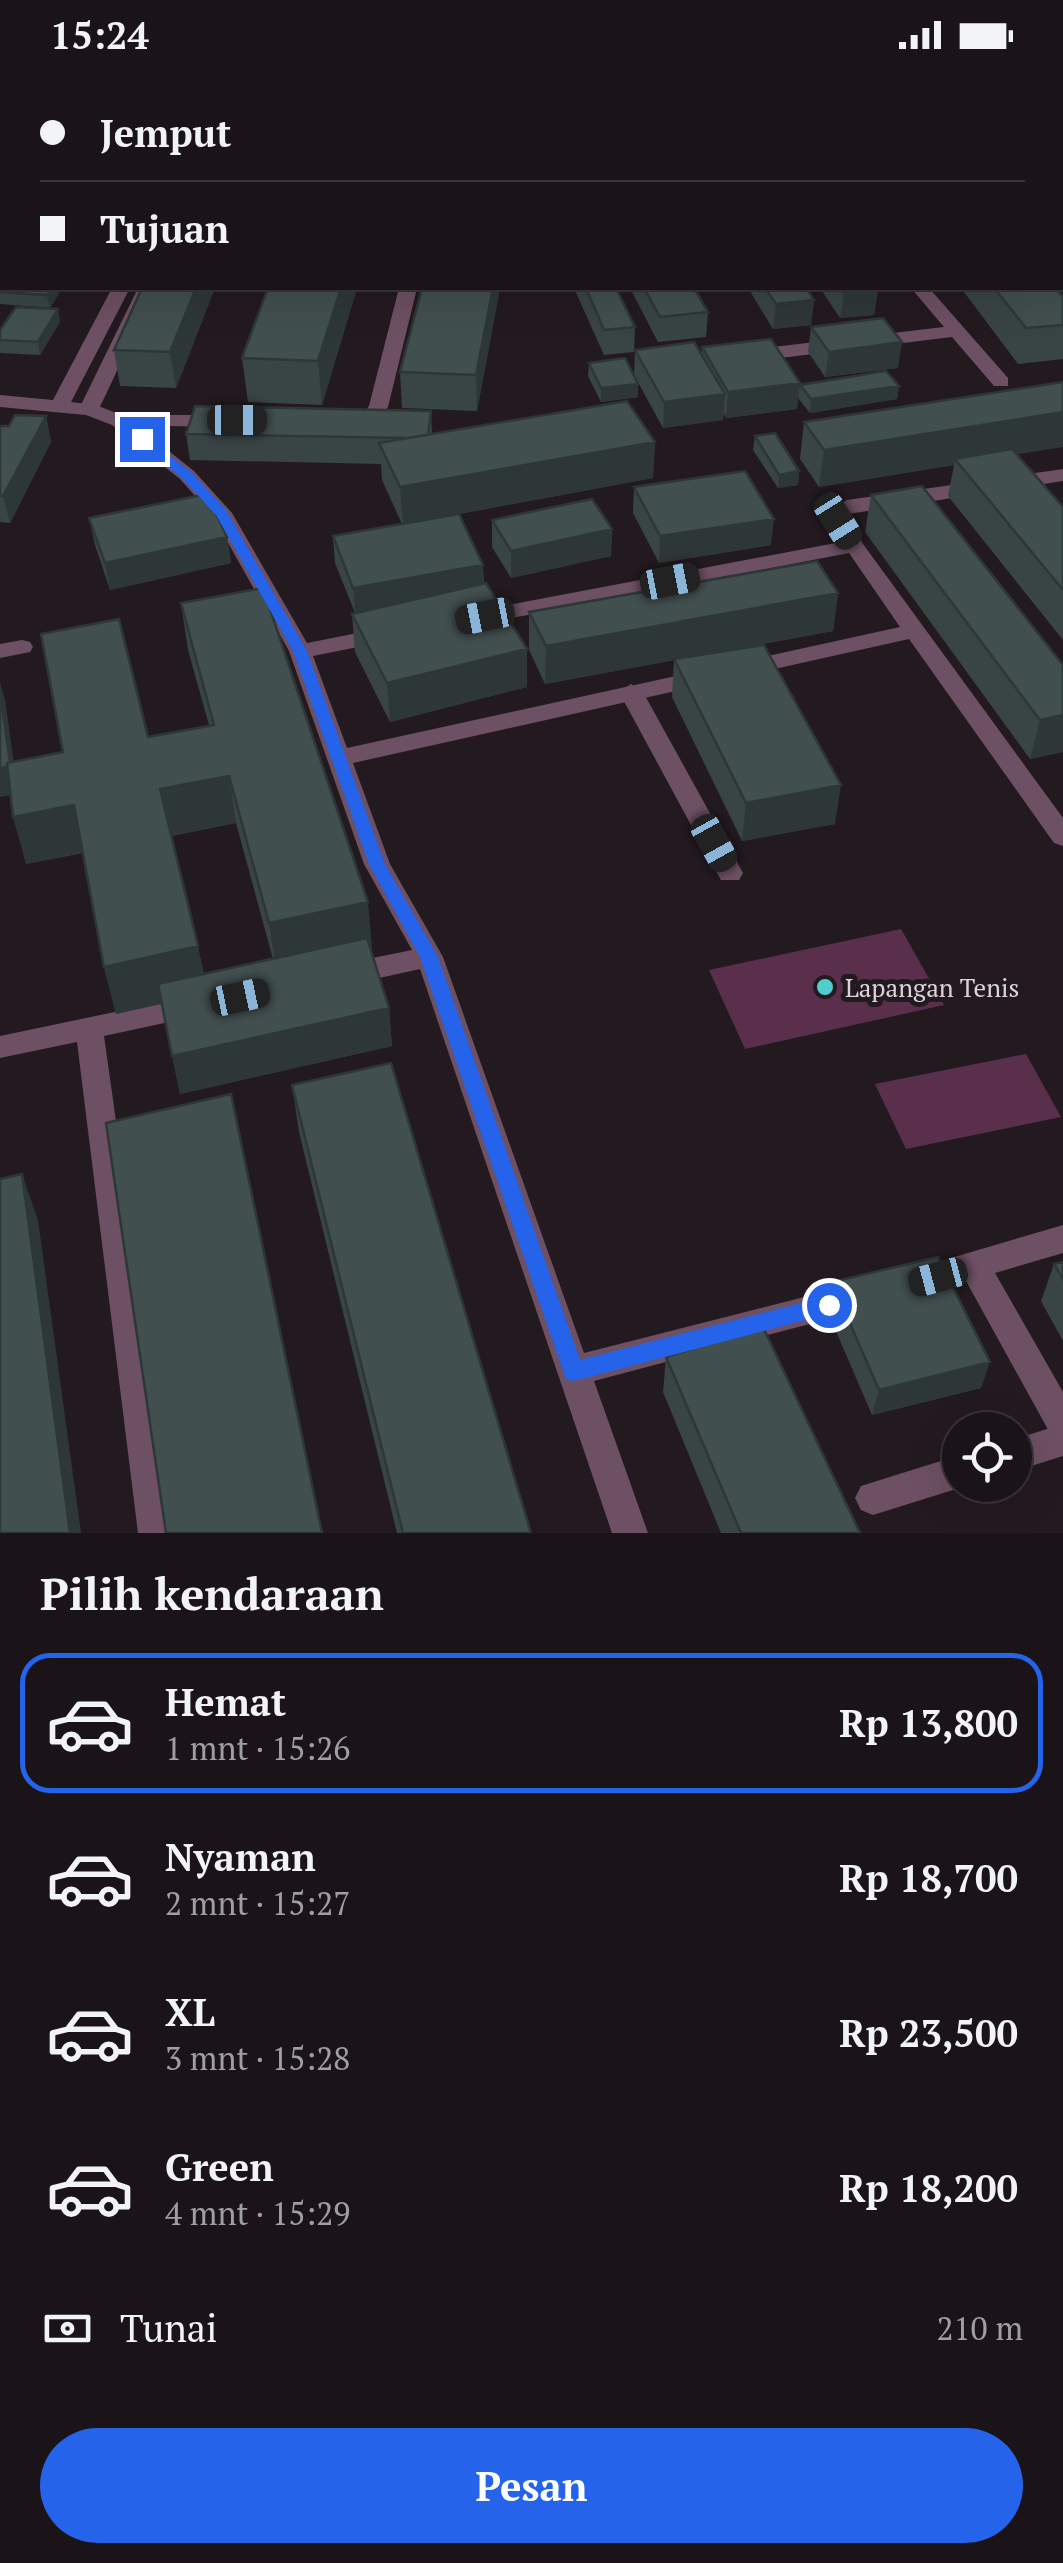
<!DOCTYPE html>
<html lang="id">
<head>
<meta charset="utf-8">
<style>
  body { margin:0; font-family:"PT Serif",serif; background:#231d21; color:#f1f3f6; height:100vh; display:flex; flex-direction:column; font-size:38px; white-space:nowrap }
  * { box-sizing:border-box; margin:0 }
  p { font-size:32px; color:#9f9ea2 }
  .icon { flex:none; width:55px; height:55px; fill:none; stroke:currentColor; stroke-width:2; stroke-linecap:round; stroke-linejoin:round }
  .map { position:relative; height:1463px; overflow:hidden }
  .side { display:flex; flex-direction:column; background:#1a1418; flex:1 }
  .side>* { flex:none }
  .top-card { position:absolute; left:0px; top:0px; width:1065px; height:220px; box-shadow:0 10px 40px #0002,0 0 0 2px #383337; display:grid; align-content:center; height:220px; padding:0 40px; background:#1a1418 }
  .tools { position:absolute; left:942px; top:1342px; display:grid; gap:20px }
  .tools a { display:grid; place-items:center; width:90px; height:90px; border-radius:50%; background:#1a1418; box-shadow:0 10px 40px #0002,0 0 0 2px #383337; font-size:50px }
  .end { position:absolute; width:45px; height:45px; margin:-22px; border:12px solid #2563eb; background:#fff; box-shadow:0 0 0 5px #fff }
  .from { border-radius:50% }
  .car { position:absolute; width:30px; height:60px; margin:-30px -15px; border-radius:12px; box-shadow:0 0 8px 2px #0007; background:linear-gradient(#222 24%,#8ab4d8 0 40%,#222 0 76%,#8ab4d8 0 86%,#222 0) }
  .top-card b { display:flex; align-items:center; gap:35px; height:95px; font-size:38px }
  .top-card b+b { border-top:2px solid #383337 }
  .top-card i { width:25px; height:25px; background:#f1f3f6 }
  ul { padding:0; list-style:none }
  li { display:flex; align-items:center; gap:30px; height:140px; margin:0 20px 15px; padding:0 20px; border:5px solid transparent; border-radius:30px }
  li div { flex:1 }
  li b { display:block; font-size:38px }
  li em { font-style:normal; font-weight:700 }
  li.selected { border-color:#2563eb }
  li>.icon { width:90px; height:90px; stroke-width:1.5 }
  h2 { padding:0 40px; font-size:45px; line-height:120px }
  .pay { display:flex; align-items:center; gap:25px; height:110px; padding:0 40px; font-size:38px }
  .pay p { margin-inline-start:auto }
  .cta { display:flex; gap:20px; margin-top:auto; padding:20px 40px }
  .cta a { flex:1; height:115px; border-radius:60px; background:#2563eb; color:#fff; font-size:40px; font-weight:700; line-height:115px; text-align:center }
  .status { display:flex; justify-content:space-between; align-items:center; height:70px; padding:0 50px; background:#1a1418; direction:ltr }
  .status svg { height:28px; fill:currentColor }
  .map>svg:first-child { display:block }
  .green { fill:#5a2f4c }
  .lines { fill:none; stroke-linecap:round; stroke-linejoin:round }
  .lane { fill:#6d5063; fill-rule:evenodd }
  .street { fill:#6d5063; fill-rule:evenodd }
  .secondary { fill:#9b6c8a; fill-rule:evenodd }
  .wall { fill:#394444; fill-rule:evenodd }
  .shaded-wall { fill:#2e3737 }
  .building { fill:#424f4f; stroke:#2e3737; stroke-width:2.5 }
  .route { fill:#2563eb }
  .poi-dot { fill:#52cdcd; stroke:#231a20; stroke-width:4 }
  .labels { text-anchor:middle; dominant-baseline:central; stroke-width:10; stroke-linejoin:round; paint-order:stroke }
  .poi-label { font-size:25px; fill:#d9d4d7; stroke:#231a20; text-anchor:start }
</style>
</head>
<body>
<div class="status"><b>15:24</b><svg viewBox="0 0 49 12"><path d="M0 12V9h3v3zM5 12V6h3v6zM10 12V3h3v9zM15 12V0h3v12zM26 1h20v11H26zM47 4h2v5h-2z"/></svg></div>
<div class="map">
<svg width="1063" height="1463" viewBox="0 0 1063 1463">
  <rect width="100%" height="100%" fill="#231a20"/>
  <path class="green" d="M901 859 944 935 745 979 709 900Z
    M1026 984 1061 1047 906 1079 875 1014Z"/>
  <g class="lines">
    <path class="lane" d="M138 218H156L99 339 89 345 82 343 79 339Z
      M399 218H417L388 337 378 350 337 354V346L365 341 369 336Z
      M119 345H224L234 351 224 357 112 355V347Z
      M631 614 643 622 743 803 739 810H721L717 803 619 622Z
      M1063 1354V1386L1015 1401V1369Z
      M960 1385V1415H969L873 1445 861 1440 855 1428 861 1416Z"/>
    <path class="street" d="M406 0H423L424 2H407Z
      M446 0H460L461 2H447Z
      M597 0H612L613 2H598Z
      M0 10H2V18H0Z
      M112 218H130L71 332 96 335 126 347 194 401 232 443 307 573 388 557 399 564 388 571 313 586 347 678 900 557 849 483 471 556 460 549 471 542 841 472 828 451 827 441 847 430 1063 399V411L848 444 863 474 1063 748V776L1054 773 909 569 353 693 390 794 443 887 584 1283 859 1213 870 1217 875 1227 870 1237 859 1241 594 1311 648 1463H612L420 899 343 916 333 912 329 905 333 898 343 894 412 880 364 794 289 581 213 446 180 409 112 355 86 345 0 337V325L53 330Z
      M911 218H929L1008 308V316H994L952 267 747 292 738 286 747 280 944 257Z
      M22 570 30 572 33 577 30 582 0 588V574Z
      M196 925 206 928 210 936 206 944 104 966 174 1463H138L77 972 0 988V966Z
      M1063 1155V1183L995 1203 1063 1322V1370L1051 1365 966 1211 917 1226 906 1222 901 1212 906 1202 917 1198Z"/>
    <path class="secondary" d="M1062 35H1063V45H1062Z
      M0 79H2V89H0Z"/>
  </g>
  <path class="wall" d="M37 0H402V2H37Z
    M637 0H679L649 2H638Z
    M767 0H1063L1062 16V2H766Z
    M0 208 2 218H61V220L50 238 0 234Z
    M215 218 176 318 120 316 114 280Z
    M268 218H357L322 335 248 332 242 288Z
    M500 218 477 341 402 338 400 302Z
    M574 218H616L635 257 634 282 604 285Z
    M630 218H694L708 242 706 267 658 272Z
    M748 218H806L814 230 811 255 773 259Z
    M820 218H876L878 220 874 245 840 248Z
    M961 218H1055L1063 227V289L1018 294Z
    M58 239 60 252 40 285 0 283V260Z
    M811 257 898 298 825 307 808 282Z
    M702 277 800 313 797 339 726 348 724 343 723 350 663 358 634 305 635 280 701 285Z
    M589 293 638 314V327L601 332 588 306Z
    M800 315 899 316 897 329 810 343 798 328Z
    M431 341 432 364 655 372 653 408 459 444 483 495 484 514 527 579V617L390 652 355 582 352 544 355 543 335 493 333 466 402 454 382 410 381 394 190 390 186 364Z
    M46 346 51 372 10 453 0 452V356H9Z
    M804 352 1017 384 1063 437V570L948 426 954 395 819 417 800 389Z
    M755 366 799 401 798 415 778 418 753 380Z
    M634 417 771 475 659 493 633 443Z
    M871 425 1063 595V682L1030 689 865 462Z
    M89 448 227 467 231 493 110 520 95 475Z
    M492 450 612 459 611 486 511 508 492 477Z
    M838 523 833 561 725 581 835 754 742 771 672 627 674 590 545 614 529 580V542Z
    M181 533 372 879H370L389 938 392 976 180 1024 162 934 116 944 104 897 83 783 26 794 10 725 5 630 13 692 209 655 188 580ZM236 753 273 889 204 904 172 766Z
    M292 1015 531 1463H397L299 1062Z
    M1063 1192V1271L1041 1231 1054 1194Z
    M832 1212 981 1318 872 1345 826 1238Z
    M666 1287 860 1463H721L663 1322Z"/>
  <path class="shaded-wall" d="M521 0H590V2H521Z
    M892 0H958L957 2H864Z
    M1 90 2 118 0 122V91Z
    M2 148V164L0 168V152Z
    M52 218H61V220L50 238 47 225Z
    M196 218H215L176 318 170 282Z
    M341 218H357L322 335 318 291Z
    M493 218H500L477 341 476 305Z
    M878 220 874 245 840 248 844 223Z
    M814 230 811 255 773 259 776 234Z
    M58 239 60 252 40 285 38 272Z
    M902 272 898 298 825 307 829 282Z
    M800 313 797 339 726 348 728 322Z
    M638 314V327L601 332V318Z
    M899 316 897 329 810 343 811 329Z
    M725 324 723 350 663 358 664 332Z
    M1063 342V377L958 394 955 389 954 395 819 417 824 380Z
    M46 346 51 372 10 453 3 426Z
    M655 372 653 408 403 454 400 417Z
    M799 401 798 415 778 418 779 405Z
    M774 449 771 475 659 493 660 466Z
    M612 459 611 486 511 508V481Z
    M227 467 231 493 110 520 105 493Z
    M483 495 484 522 356 545 353 518Z
    M838 523 833 561 545 614 546 576Z
    M527 579V617L390 652 387 613Z
    M0 613 5 630 18 724 0 727Z
    M1063 645V682L1030 689 1040 650Z
    M229 706 236 753 170 766 160 719Z
    M841 715 835 754 742 771 746 733Z
    M74 735 85 782 26 794 13 747Z
    M368 832 372 879 276 900 269 853Z
    M198 876 207 923 116 944 104 897Z
    M389 938 392 976 180 1024 172 986Z
    M22 1104 38 1150 81 1463H70Z
    M990 1292 981 1318 872 1345 879 1320Z"/>
  <path class="building" d="M65 0H92L91 2H64Z
    M101 0H151L149 2H99Z
    M773 0H892L864 2H775Z
    M1062 85H1063V174L1062 173Z
    M2 204V218H52L47 225 0 222V208Z
    M142 218H196L170 282 114 280Z
    M268 218H341L318 291 242 288Z
    M422 218H493L476 305 400 302Z
    M586 218H616L635 257 604 260Z
    M644 218H694L708 242 660 247Z
    M765 218H806L814 230 776 234Z
    M840 218H876L878 220 844 223Z
    M994 218H1055L1063 227V255L1026 258Z
    M16 237 58 239 38 272 0 270V260Z
    M883 248 902 272 829 282 811 257Z
    M771 269 800 313 728 322 702 277Z
    M694 272 725 324 664 332 635 280Z
    M625 288 638 314 601 318 589 293Z
    M886 301 899 316 811 329 800 315Z
    M1063 312V342L824 380 804 352Z
    M627 331 655 372 400 417 379 373Z
    M195 336 431 341 428 365 407 368 186 364Z
    M15 345 46 346 3 426H0V356H9Z
    M775 363 799 401 779 405 755 366Z
    M1012 379 1063 437V520L955 389Z
    M745 401 774 449 660 466 634 417Z
    M922 416 1063 595V645L1040 650 871 425Z
    M207 424 227 467 105 493 89 448Z
    M592 429 612 459 511 481 492 450Z
    M459 444 483 495 353 518 333 466Z
    M817 491 838 523 546 576 529 542Z
    M486 513 527 579 387 613 352 544Z
    M263 518 368 832 269 853 229 706 160 719 198 876 104 897 74 735 13 747 7 693 63 682 41 564 119 549 148 667 214 655 181 533Z
    M764 575 841 715 746 733 674 589Z
    M0 623 10 692 7 693V697L0 698Z
    M367 868 389 938 172 986 158 914Z
    M391 993 531 1463H403L292 1015Z
    M231 1024 322 1463H166L106 1053Z
    M22 1104 70 1463H0V1109Z
    M938 1187 990 1292 879 1320 832 1212Z
    M1063 1192V1209L1054 1194Z
    M763 1257 860 1463H741L666 1287Z"/>
  <path class="route" d="M142 365 191 402 226 440 307 581 385 794 438 887 580 1290 829 1226 839 1235 836 1242 574 1311 566 1309 420 887 369 794 293 581 216 445 182 408 137 372V367Z"/>
  <circle class="poi-dot" cx="825" cy="917" r="10"/>
  <g class="labels">
    <g class="poi-label">
      <text x="845" y="917">Lapangan Tenis</text>
    </g>
  </g>
</svg>
<div class="tools">
<a><svg class="icon" aria-label="locate" viewBox="0 0 24 24"><circle cx="12" cy="12" r="6"/><path d="M12 2v4M12 18v4M2 12h4M18 12h4"/></svg></a>
</div>
<i class="end from" style="left:829px;top:1235px"></i>
<i class="end" style="left:142px;top:369px"></i>
<i class="car" style="left:237px;top:350px;rotate:90deg"></i>
<i class="car" style="left:838px;top:451px;rotate:148deg"></i>
<i class="car" style="left:670px;top:511px;rotate:79deg"></i>
<i class="car" style="left:485px;top:546px;rotate:259deg"></i>
<i class="car" style="left:714px;top:773px;rotate:151deg"></i>
<i class="car" style="left:240px;top:927px;rotate:78deg"></i>
<i class="car" style="left:938px;top:1207px;rotate:255deg"></i>
<div class="top-card">
<b><i class="from"></i>Jemput</b>
<b><i></i>Tujuan</b>
</div>
</div>
<section class="side">
<h2>Pilih kendaraan</h2>
<ul>
<li class="selected"><svg class="icon" aria-label="car" viewBox="0 0 24 24"><path d="M5 17H2v-5l4-1 3-4h7l3 4 3 1v5h-3M9 17h6M6 11h13"/><circle cx="7" cy="17" r="2"/><circle cx="17" cy="17" r="2"/></svg><div><b>Hemat</b><p>1 mnt · 15:26</p></div><em>Rp 13,800</em></li>
<li><svg class="icon" aria-label="car" viewBox="0 0 24 24"><path d="M5 17H2v-5l4-1 3-4h7l3 4 3 1v5h-3M9 17h6M6 11h13"/><circle cx="7" cy="17" r="2"/><circle cx="17" cy="17" r="2"/></svg><div><b>Nyaman</b><p>2 mnt · 15:27</p></div><em>Rp 18,700</em></li>
<li><svg class="icon" aria-label="car" viewBox="0 0 24 24"><path d="M5 17H2v-5l4-1 3-4h7l3 4 3 1v5h-3M9 17h6M6 11h13"/><circle cx="7" cy="17" r="2"/><circle cx="17" cy="17" r="2"/></svg><div><b>XL</b><p>3 mnt · 15:28</p></div><em>Rp 23,500</em></li>
<li><svg class="icon" aria-label="car" viewBox="0 0 24 24"><path d="M5 17H2v-5l4-1 3-4h7l3 4 3 1v5h-3M9 17h6M6 11h13"/><circle cx="7" cy="17" r="2"/><circle cx="17" cy="17" r="2"/></svg><div><b>Green</b><p>4 mnt · 15:29</p></div><em>Rp 18,200</em></li>
</ul>
<div class="pay"><svg class="icon" aria-label="cash" viewBox="0 0 24 24"><path d="M3 7h18v10H3z"/><circle cx="12" cy="12" r="2"/></svg>Tunai<p>210 m</p></div>
<div class="cta"><a>Pesan</a></div>
</section>
</body>
</html>
